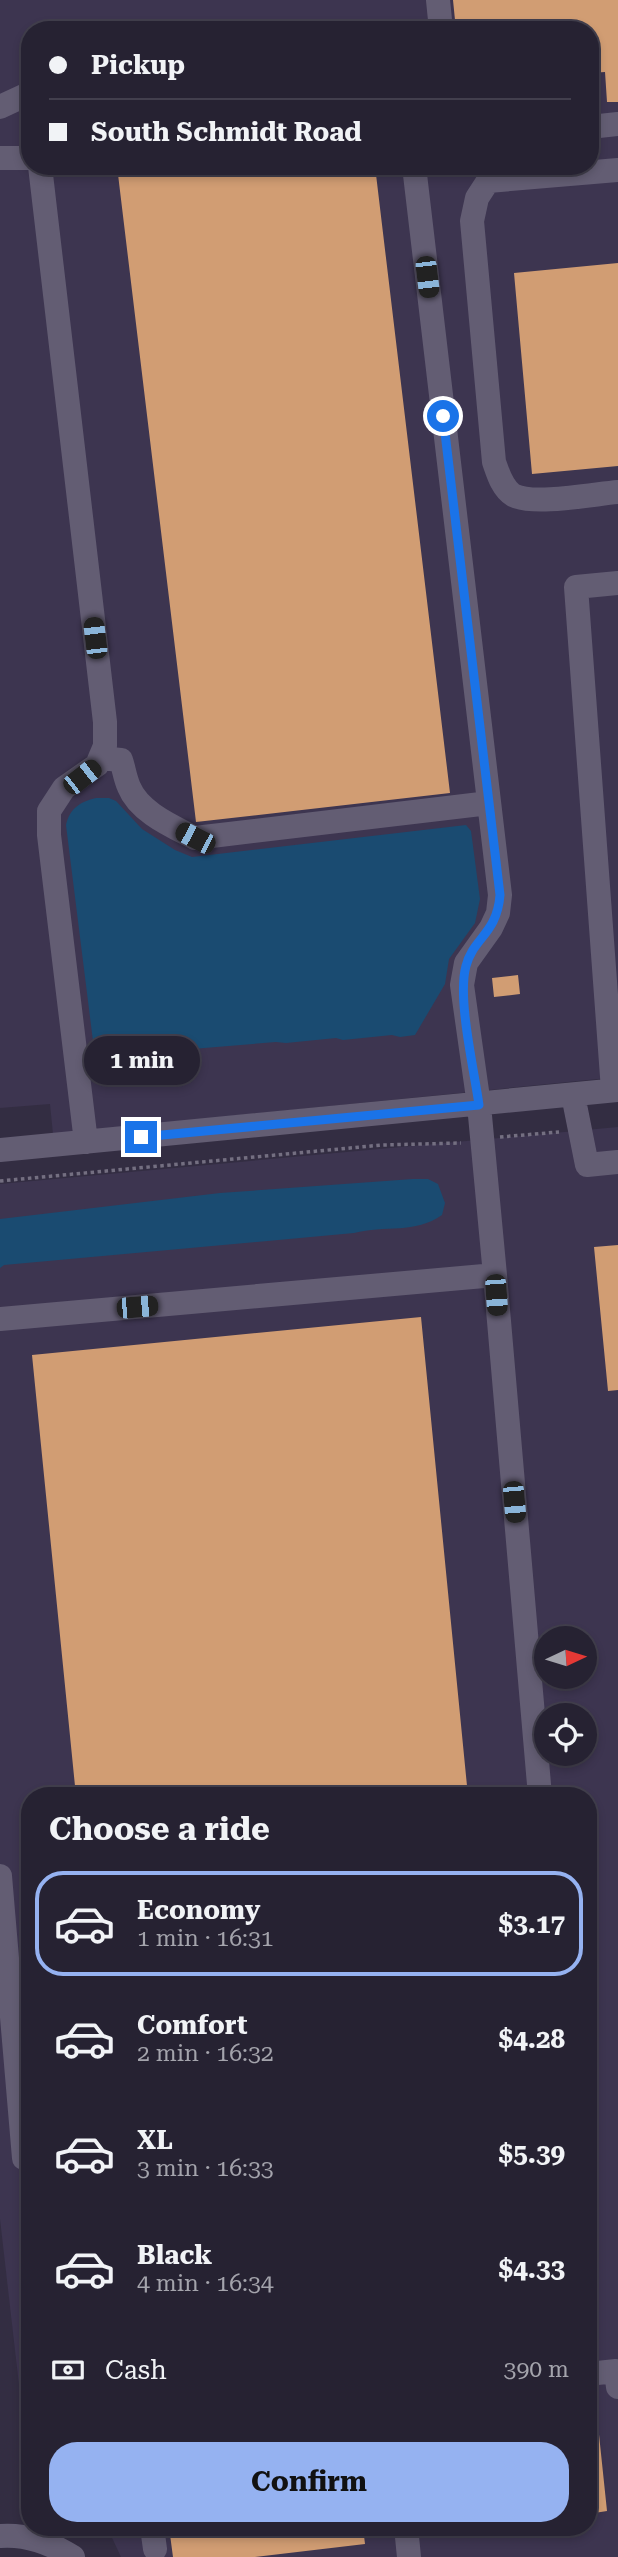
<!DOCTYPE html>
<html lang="en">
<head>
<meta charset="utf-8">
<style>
  body { margin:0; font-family:"Roboto Serif",serif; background:#2e2a3a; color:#f1f3f6; height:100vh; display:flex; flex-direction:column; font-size:26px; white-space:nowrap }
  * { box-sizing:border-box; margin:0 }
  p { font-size:23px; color:#a4a4ac }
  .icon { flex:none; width:38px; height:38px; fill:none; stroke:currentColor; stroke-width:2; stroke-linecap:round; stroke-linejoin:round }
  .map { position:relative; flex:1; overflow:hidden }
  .sheet { position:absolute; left:21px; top:1787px; width:576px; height:749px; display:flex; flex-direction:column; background:#262232; border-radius:28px; box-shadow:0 4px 10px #0003,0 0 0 2px #423f4d }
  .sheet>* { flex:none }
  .top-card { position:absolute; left:21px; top:21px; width:578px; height:154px; border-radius:28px; box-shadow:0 4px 10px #0003,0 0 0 2px #423f4d; display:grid; align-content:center; height:154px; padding:0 28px; background:#262232 }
  .needle { width:46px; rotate:86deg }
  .fabs { position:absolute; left:534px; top:1626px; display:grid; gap:14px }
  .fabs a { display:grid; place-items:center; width:63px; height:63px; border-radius:50%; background:#262232; box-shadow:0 4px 10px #0003,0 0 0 2px #423f4d; font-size:35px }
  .end { position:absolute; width:32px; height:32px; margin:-16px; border:9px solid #1a73e8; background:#fff; box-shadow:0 0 0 4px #fff }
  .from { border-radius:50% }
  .bubble { position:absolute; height:49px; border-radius:24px; background:#262232; box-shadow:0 4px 10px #0003,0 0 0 2px #423f4d; font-size:23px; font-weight:700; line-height:49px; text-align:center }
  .car { position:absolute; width:21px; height:42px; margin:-21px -10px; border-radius:9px; box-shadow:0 0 5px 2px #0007; background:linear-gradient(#222 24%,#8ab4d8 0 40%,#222 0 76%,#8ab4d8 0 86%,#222 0) }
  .top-card b { display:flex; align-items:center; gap:24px; height:66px; font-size:26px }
  .top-card b+b { border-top:2px solid #423f4d }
  .top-card i { width:18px; height:18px; background:#f1f3f6 }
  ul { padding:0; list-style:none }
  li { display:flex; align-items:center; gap:21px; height:105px; margin:0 14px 10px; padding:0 14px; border:4px solid transparent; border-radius:28px }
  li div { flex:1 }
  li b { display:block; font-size:26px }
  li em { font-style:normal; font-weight:700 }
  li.on { border-color:#95b2f1 }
  li>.icon { width:63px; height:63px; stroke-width:1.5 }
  h2 { padding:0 28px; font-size:32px; line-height:84px }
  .pay { display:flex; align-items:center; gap:18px; height:77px; padding:0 28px; font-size:26px }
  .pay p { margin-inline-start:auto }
  .action { display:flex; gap:14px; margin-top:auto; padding:14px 28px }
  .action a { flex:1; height:80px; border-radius:28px; background:#95b2f1; color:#111; font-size:28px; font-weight:700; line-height:80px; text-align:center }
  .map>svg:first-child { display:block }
  .built { fill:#3d3550; fill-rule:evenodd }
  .water { fill:#1a4b71 }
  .building { fill:#d19d73 }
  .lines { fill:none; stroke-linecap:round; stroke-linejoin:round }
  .path { stroke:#746f81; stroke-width:3.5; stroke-dasharray:3.5 3.5; stroke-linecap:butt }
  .minor { stroke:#635d73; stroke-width:24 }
  .route { stroke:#1a73e8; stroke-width:9 }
</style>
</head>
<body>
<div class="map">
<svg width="618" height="2557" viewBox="0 0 618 2557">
  <rect width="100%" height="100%" fill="#332d42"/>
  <path class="built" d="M0 0H618V1077L53 1134 50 1104 0 1108ZM30 30H590V166H30Z
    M618 1127V2557H121L107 2527H588V1796H30V2481L0 2219V1184ZM546 1638H584V1676H546ZM546 1715H584V1754H546Z"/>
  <path class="water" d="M96 798H109L116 801 142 829 175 850 192 857 466 825 471 831 480 899 475 923 449 959 445 984 415 1035 400 1037 392 1035 343 1040 336 1038 286 1043 276 1042 95 1057 66 825C70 808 80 802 96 798Z
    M413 1179H428L438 1184 445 1203 442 1215C415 1234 385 1225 354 1233L4 1265 0 1268V1219L220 1193Z"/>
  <path class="building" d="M453 0H618V102H607L605 72 590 73V30H456Z
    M117 166H375L450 793 196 822Z
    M618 263V466L532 474 514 273Z
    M518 975 520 994 494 997 492 978Z
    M618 1245V1390L608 1391 594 1247Z
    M421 1317 468 1796H76L32 1355Z
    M598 2425 607 2511 588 2514V2426Z
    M169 2527H363L365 2544 255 2557H173Z"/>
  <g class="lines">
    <path class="path" d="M500 1137 559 1132
      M0 1181 382 1145 461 1143"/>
    <path class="minor" d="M438 0 441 30
      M0 107 30 93
      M590 127 618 124
      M0 158H30
      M40 166 105 722V746L97 765 64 788 49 811V835L86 1142
      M618 170 488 181 477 198 472 221 494 462C498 473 502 488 513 495 533 506 594 494 618 492
      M100 758 121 760C124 769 125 778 129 787 139 812 172 826 195 838L489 803
      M613 1090 576 587 618 583
      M573 1095 587 1165 618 1162
      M0 1150 618 1090
      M495 1275 540 1796
      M0 1319 495 1275 479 1105 462 985 466 963 491 928 498 913 500 895 414 166
      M0 1876 24 2158 30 2160
      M588 2374 616 2371 618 2387
      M152 2527 155 2549
      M406 2527 409 2557
      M0 2536C27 2534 50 2543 73 2557"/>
  </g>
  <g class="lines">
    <path class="route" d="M141 1137 479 1105C474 1069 457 998 466 966 473 938 497 934 500 895L443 416"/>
  </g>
</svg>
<div class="fabs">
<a><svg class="needle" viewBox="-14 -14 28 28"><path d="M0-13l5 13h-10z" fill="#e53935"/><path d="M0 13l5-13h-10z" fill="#a4a4ac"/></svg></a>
<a><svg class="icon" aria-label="locate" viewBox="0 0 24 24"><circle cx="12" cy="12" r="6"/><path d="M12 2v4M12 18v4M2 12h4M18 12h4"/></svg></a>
</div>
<i class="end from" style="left:443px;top:416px"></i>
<i class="end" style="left:141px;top:1137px"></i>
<div class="bubble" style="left:84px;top:1036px;width:116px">1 min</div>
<i class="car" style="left:427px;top:277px;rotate:173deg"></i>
<i class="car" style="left:95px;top:638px;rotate:353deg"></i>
<i class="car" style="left:82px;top:777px;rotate:52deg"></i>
<i class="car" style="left:195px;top:838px;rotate:297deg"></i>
<i class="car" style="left:496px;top:1295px;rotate:176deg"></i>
<i class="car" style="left:137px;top:1307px;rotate:85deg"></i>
<i class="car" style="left:514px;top:1502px;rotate:175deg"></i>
<div class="top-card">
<b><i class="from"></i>Pickup</b>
<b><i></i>South Schmidt Road</b>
</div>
<section class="sheet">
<h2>Choose a ride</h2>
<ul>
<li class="on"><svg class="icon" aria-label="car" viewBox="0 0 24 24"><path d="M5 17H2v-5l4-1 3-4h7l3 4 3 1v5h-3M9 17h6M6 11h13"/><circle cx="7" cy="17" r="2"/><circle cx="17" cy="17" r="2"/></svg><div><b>Economy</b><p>1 min · 16:31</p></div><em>$3.17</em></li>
<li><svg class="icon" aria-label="car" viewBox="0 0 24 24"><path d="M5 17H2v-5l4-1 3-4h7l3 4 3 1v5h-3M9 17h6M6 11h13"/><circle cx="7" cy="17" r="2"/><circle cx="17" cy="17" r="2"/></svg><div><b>Comfort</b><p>2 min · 16:32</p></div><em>$4.28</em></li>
<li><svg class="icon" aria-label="car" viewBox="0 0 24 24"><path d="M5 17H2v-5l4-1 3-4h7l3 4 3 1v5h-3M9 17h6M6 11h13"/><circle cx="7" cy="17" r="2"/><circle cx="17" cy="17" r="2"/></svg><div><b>XL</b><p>3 min · 16:33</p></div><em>$5.39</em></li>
<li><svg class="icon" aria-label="car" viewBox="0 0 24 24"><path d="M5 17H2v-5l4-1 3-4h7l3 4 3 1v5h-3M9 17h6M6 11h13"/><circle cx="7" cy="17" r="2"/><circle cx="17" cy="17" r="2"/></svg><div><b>Black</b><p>4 min · 16:34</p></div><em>$4.33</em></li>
</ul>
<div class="pay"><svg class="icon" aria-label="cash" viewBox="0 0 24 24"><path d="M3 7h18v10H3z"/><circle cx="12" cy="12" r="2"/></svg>Cash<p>390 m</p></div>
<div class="action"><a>Confirm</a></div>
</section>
</div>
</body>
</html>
